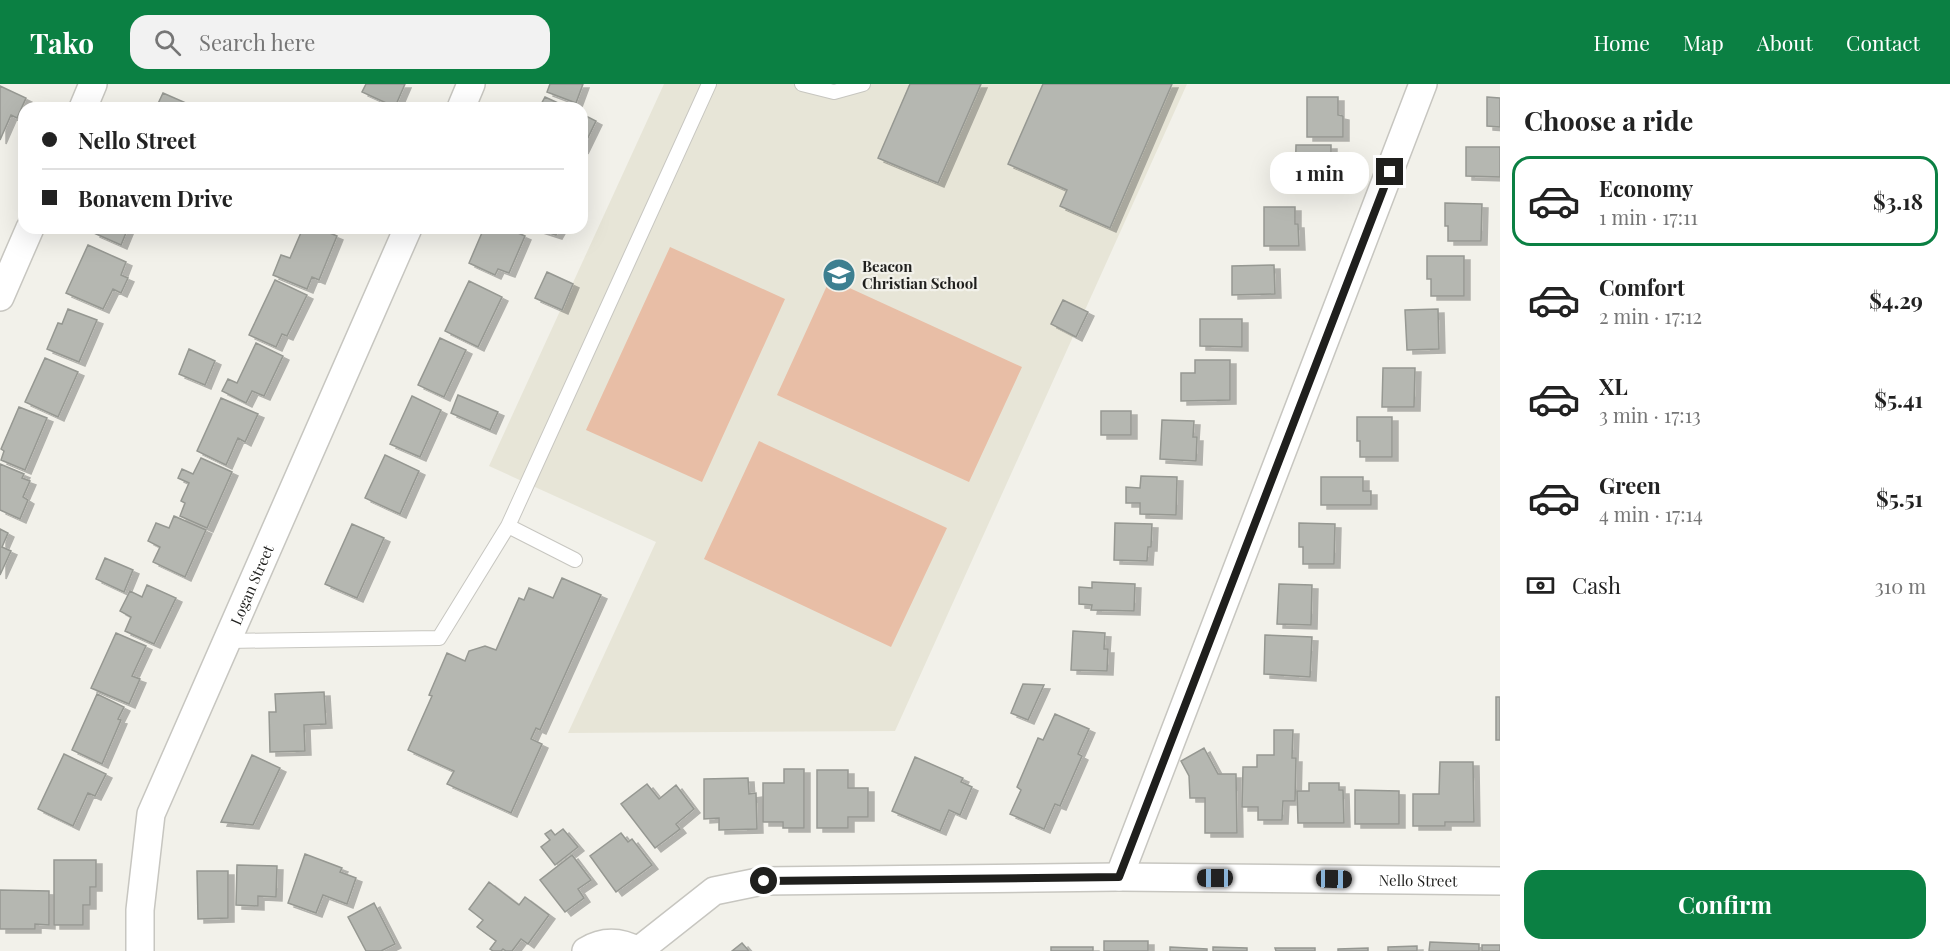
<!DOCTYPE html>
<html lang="en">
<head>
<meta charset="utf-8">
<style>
  body { margin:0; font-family:"Playfair Display",serif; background:#f2f2f2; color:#222; height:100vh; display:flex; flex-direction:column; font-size:22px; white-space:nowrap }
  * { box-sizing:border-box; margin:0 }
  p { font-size:20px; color:#767676 }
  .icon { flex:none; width:33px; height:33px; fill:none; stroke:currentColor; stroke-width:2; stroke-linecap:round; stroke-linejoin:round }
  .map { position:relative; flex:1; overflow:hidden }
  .side { display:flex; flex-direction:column; background:#fff; width:450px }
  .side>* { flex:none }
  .hud { position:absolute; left:18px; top:18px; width:570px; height:132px; border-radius:18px; box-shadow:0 6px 24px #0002; display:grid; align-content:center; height:132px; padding:0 24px; background:#fff }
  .end { position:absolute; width:27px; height:27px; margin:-14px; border:8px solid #1f1f1d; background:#fff; box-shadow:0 0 0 3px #fff }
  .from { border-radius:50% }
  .bubble { position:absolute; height:42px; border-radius:18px; background:#fff; box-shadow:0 6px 24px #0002; font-size:20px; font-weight:700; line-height:42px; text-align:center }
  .car { position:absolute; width:18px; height:36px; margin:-18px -9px; border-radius:8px; box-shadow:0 0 4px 2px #0007; background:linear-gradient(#222 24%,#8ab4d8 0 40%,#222 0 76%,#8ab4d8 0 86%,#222 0) }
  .hud b { display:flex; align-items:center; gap:21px; height:57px; font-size:22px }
  .hud b+b { border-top:2px solid #e0e0e0 }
  .hud i { width:15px; height:15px; background:#222 }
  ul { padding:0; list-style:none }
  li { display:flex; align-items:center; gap:18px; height:90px; margin:0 12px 9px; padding:0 12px; border:3px solid transparent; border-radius:18px }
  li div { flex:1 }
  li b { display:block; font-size:22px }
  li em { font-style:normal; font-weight:700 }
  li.current { border-color:#0b8043 }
  li>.icon { width:54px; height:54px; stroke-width:1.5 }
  h2 { padding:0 24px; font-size:27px; line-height:72px }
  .pay { display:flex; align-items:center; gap:15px; height:66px; padding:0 24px; font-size:22px }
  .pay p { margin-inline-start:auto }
  .cta { display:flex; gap:12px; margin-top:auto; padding:12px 24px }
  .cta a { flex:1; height:69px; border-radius:18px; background:#0b8043; color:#fff; font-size:24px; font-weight:700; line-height:69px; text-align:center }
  header { display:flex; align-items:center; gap:36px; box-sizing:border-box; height:84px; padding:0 30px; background:#0b8043; color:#fff }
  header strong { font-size:28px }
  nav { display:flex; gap:33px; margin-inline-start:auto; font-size:21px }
  .search { width:420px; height:54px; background:#f2f2f2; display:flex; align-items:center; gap:15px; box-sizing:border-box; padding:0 21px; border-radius:18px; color:#767676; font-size:22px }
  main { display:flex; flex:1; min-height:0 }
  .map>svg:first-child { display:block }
  .built { fill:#e7e5d7 }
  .green { fill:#e8bea6 }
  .building { fill:#b5b7b1; stroke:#969892; stroke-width:1.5; filter:url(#shadow) }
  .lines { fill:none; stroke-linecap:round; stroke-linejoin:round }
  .lane-casing { stroke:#c7c6c0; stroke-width:16 }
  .street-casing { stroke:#c7c6c0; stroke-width:30 }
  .lane { stroke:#fff; stroke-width:14 }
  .street { stroke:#fff; stroke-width:27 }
  .route { stroke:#1f1f1d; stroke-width:8 }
  .labels { text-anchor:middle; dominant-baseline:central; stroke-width:4.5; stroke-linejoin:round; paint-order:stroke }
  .poi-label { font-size:15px; font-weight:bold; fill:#1f1f1d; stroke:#f2f1ea; text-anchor:start }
  .street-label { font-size:15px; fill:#1f1f1d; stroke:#f2f1ea }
</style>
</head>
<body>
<header>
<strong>Tako</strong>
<div class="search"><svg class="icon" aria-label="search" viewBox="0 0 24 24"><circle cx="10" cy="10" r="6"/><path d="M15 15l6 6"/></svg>Search here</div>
<nav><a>Home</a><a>Map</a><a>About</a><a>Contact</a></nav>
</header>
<main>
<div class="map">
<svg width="1500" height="867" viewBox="0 0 1500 867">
  <defs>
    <filter id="shadow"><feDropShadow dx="6" dy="4" stdDeviation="0" flood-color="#0004"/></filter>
  </defs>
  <rect width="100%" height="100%" fill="#f2f1ea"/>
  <path class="built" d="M664 0H1187L895 647 568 649 656 458 489 382Z"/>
  <path class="green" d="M670 163 785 215 702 398 586 346Z
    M830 195 1022 283 969 398 777 311Z
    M759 357 947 444 891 563 704 475Z"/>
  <path class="building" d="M366 0H405L395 23 362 8Z
    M550 0H583L576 19 547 8Z
    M910 0H981L938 99 878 74Z
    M1043 0H1172L1110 144 1060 122 1067 106 1008 80Z
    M0 2 26 14 17 34 11 31 0 56Z
    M163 9 193 22 192 24H156Z
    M545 13 569 24H539Z
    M1307 13H1338V31L1343 32V53H1307Z
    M1487 13 1500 14V43L1487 42Z
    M582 30 596 37 582 66Z
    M1296 61H1331V86H1327V101L1295 100Z
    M1466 63H1500V93L1466 92Z
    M1445 119 1482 120 1481 157H1448V142H1445Z
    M1264 123H1295V140H1298L1299 162H1264Z
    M96 144H128L121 161 94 149Z
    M303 144H318L337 152 319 196 312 193 307 205 273 191 281 171 290 174Z
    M484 144H506L525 152 509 189 498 185 495 191 469 179Z
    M534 144H560L556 151Z
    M88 161 126 178 121 191 128 194 121 209 113 205 103 225 66 209Z
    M1427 172H1464V212H1431V195H1427Z
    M1274 181 1275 210 1232 211V182Z
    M547 188 573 200 562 226 535 214Z
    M275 196 307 211 287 252 282 250 276 263 249 251Z
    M469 197 502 213 478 263 445 247Z
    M1063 216 1088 228 1076 253 1051 240Z
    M68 225 97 236 79 278 47 265 58 239 62 240Z
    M1438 225 1439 265 1407 266 1405 226Z
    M1200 235H1242V263L1200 262Z
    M440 254 466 266 444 313 418 301Z
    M256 259 283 272 264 312 252 307 246 319 222 307 228 295 237 299Z
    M189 265 215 277 205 301 179 290Z
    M45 274 78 288 58 333 25 318Z
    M1195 276H1230V316L1181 317V289H1195Z
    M1383 284H1415L1414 323H1382Z
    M458 311 498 328 490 346 451 329Z
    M412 312 441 326 420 373 390 360Z
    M221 314 258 330 245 358 238 354 226 381 197 367Z
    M19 323 47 334 25 386 1 376 4 367 1 365Z
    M1101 327H1131V351H1101Z
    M1357 333H1392V373H1360V357H1357Z
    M1162 336 1194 337 1193 353H1197L1196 377 1160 375Z
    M385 371 419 387 400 430 365 414Z
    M201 374 232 388 207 444 180 432 185 419 181 417 189 399 178 394 182 385 193 390Z
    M0 380 24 390 22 394 30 397 23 413 28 416 20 435 0 426Z
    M1141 392 1177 393 1176 431 1140 430V419H1126V403L1140 404Z
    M1321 393H1363V407H1371V421H1321Z
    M174 432 206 446 185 493 153 478 160 463 148 457 156 439 169 444Z
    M1115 439 1152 440 1151 463H1148L1147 477 1114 476Z
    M1299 439 1335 440 1334 480H1303V463H1299Z
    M352 440 384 454 357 514 325 500Z
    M0 445 8 449 2 463 11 467 0 491Z
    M105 474 133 486 124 508 96 495Z
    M562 494 601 511 540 646 536 644 531 655 542 660 511 729 447 700 454 687 408 666 432 612 429 611 447 569 465 577 469 567 485 562 496 566 519 514 524 516 529 504 553 514Z
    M1092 498 1135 500 1134 527 1091 526 1092 521 1079 520V503L1092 504Z
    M1279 500 1312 501 1311 541 1277 540Z
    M147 501 176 514 154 560 125 547 131 533 120 527 130 507 142 513Z
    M1073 547 1105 549 1104 565H1108L1107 587 1071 586Z
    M116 549 146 562 132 592 140 595 129 620 91 604Z
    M1265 551 1312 553 1310 593 1264 590Z
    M1023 600 1044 601 1028 636 1011 629Z
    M324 608 326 640 304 641 305 667 270 668 269 628H276L275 610Z
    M97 610 124 623 118 635 121 636 102 680 72 666Z
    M1496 613H1500V656H1496Z
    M1055 630 1089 645 1078 670 1082 672 1060 722 1055 720 1044 745 1010 730 1021 706 1017 703 1038 654 1043 656Z
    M1274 646H1293L1292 674H1296L1295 717H1283L1282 736H1258V723H1242L1243 683H1257V671H1274Z
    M1204 664 1218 690H1236L1237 749H1205V714H1190L1189 692 1181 677Z
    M64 670 106 690 95 712 88 709 73 742 38 725Z
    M252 671 280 684 253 741 221 738Z
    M915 673 963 694 961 698 972 703 960 731 949 726 940 747 892 727Z
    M1440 678H1473L1474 738H1445V742H1413V710H1439Z
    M784 685H804V744H783V738H763V699H784Z
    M817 686H848V704H868V733H848V744H817Z
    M748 694 749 710 756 709 757 745 719 746V734L704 735V695Z
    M1309 699H1339V706H1343L1344 739H1298L1297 707H1309Z
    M647 700 659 715 676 701 694 725 676 740 680 745 655 764 621 720Z
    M1355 706 1399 707V740H1355Z
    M563 745 578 763 555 781 541 763 550 756 545 750 551 746 555 751Z
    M621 749 628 758 632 755 652 781 616 808 590 772Z
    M305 770 342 784 340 788 356 794 347 820 323 811 316 829 288 819Z
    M572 771 591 796 578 805 584 814 565 828 540 796Z
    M54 776H96V803H90V821H83V841H54Z
    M237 781 277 782 276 813 258 812V822L236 821Z
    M197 787H228V834L198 835Z
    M489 798 519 821 525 813 549 831 528 860 521 855 512 867H506L503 865 501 867H493L490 865 496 857 477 843 483 836 469 825Z
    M0 806 49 807V841L35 840V845H0Z
    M374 819 395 860 381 867H366L348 833Z
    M1104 857H1148V867H1104Z
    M1430 858 1479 860V867H1429Z
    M742 859 749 867H732Z
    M1482 861H1500V867H1482Z
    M1417 862V867H1388V863Z
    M1051 863H1093V867H1051Z
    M1170 863 1207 865V867H1170Z
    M1213 863 1247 864V867H1213Z
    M1275 864H1315V867H1276Z
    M1368 864V867H1338V865Z"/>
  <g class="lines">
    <g class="lane-casing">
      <path id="lane" d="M802 0 834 8 863 0
        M508 442 575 476
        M228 557 439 554 508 442 709 0"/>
    </g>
    <g class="street-casing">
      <g id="street">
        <path d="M83 24 93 0"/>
        <path d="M461 24 471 0"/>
        <path d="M0 213 30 144"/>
        <path d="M1119 793 1423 0"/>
        <path id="s1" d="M140 867V826L151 730 408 144"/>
        <path d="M586 867C604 856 620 857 638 867"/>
        <path id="s2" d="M638 867 714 807 763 797 1119 793 1500 797"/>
      </g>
    </g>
    <use href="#lane" class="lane"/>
    <use href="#street" class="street"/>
  </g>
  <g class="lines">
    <path class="route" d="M764 797 1119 793 1390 88"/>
  </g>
  <defs>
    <g id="school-disc" transform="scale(1.725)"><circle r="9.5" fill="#3d7f90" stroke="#f2f1ea"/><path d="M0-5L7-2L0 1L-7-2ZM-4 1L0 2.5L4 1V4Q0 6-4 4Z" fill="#fff"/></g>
  </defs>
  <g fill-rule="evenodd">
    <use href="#school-disc" x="839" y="191"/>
  </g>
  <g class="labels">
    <g class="poi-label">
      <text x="862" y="182">Beacon<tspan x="862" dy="17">Christian School</tspan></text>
    </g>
    <g class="street-label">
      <text stroke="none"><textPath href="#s1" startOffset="388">Logan Street</textPath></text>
      <text stroke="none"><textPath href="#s2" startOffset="802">Nello Street</textPath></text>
    </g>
  </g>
</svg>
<i class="end from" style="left:764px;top:797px"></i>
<i class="end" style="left:1390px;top:88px"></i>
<div class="bubble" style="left:1270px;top:68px;width:99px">1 min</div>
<i class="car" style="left:1215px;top:794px;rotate:270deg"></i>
<i class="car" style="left:1334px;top:795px;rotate:91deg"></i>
<div class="hud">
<b><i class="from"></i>Nello Street</b>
<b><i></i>Bonavem Drive</b>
</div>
</div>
<section class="side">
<h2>Choose a ride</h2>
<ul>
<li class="current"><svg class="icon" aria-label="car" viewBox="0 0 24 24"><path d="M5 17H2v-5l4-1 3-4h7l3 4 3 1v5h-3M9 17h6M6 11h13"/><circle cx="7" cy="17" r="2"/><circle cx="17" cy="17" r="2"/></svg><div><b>Economy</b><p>1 min · 17:11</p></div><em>$3.18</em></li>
<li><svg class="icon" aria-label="car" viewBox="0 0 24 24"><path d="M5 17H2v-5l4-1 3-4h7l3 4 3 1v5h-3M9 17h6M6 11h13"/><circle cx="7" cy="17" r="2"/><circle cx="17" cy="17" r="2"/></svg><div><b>Comfort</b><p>2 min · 17:12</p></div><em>$4.29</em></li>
<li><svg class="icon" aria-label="car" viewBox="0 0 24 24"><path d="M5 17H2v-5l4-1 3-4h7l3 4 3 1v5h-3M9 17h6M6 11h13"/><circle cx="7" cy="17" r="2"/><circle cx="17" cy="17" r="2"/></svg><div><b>XL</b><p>3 min · 17:13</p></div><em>$5.41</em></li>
<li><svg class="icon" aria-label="car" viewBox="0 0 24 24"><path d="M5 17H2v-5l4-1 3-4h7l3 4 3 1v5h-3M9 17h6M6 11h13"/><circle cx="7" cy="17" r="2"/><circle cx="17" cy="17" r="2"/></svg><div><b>Green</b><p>4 min · 17:14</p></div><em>$5.51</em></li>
</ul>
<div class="pay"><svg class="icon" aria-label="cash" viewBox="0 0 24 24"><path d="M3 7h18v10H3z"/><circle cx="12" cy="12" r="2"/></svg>Cash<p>310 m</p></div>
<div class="cta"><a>Confirm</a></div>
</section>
</main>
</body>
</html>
